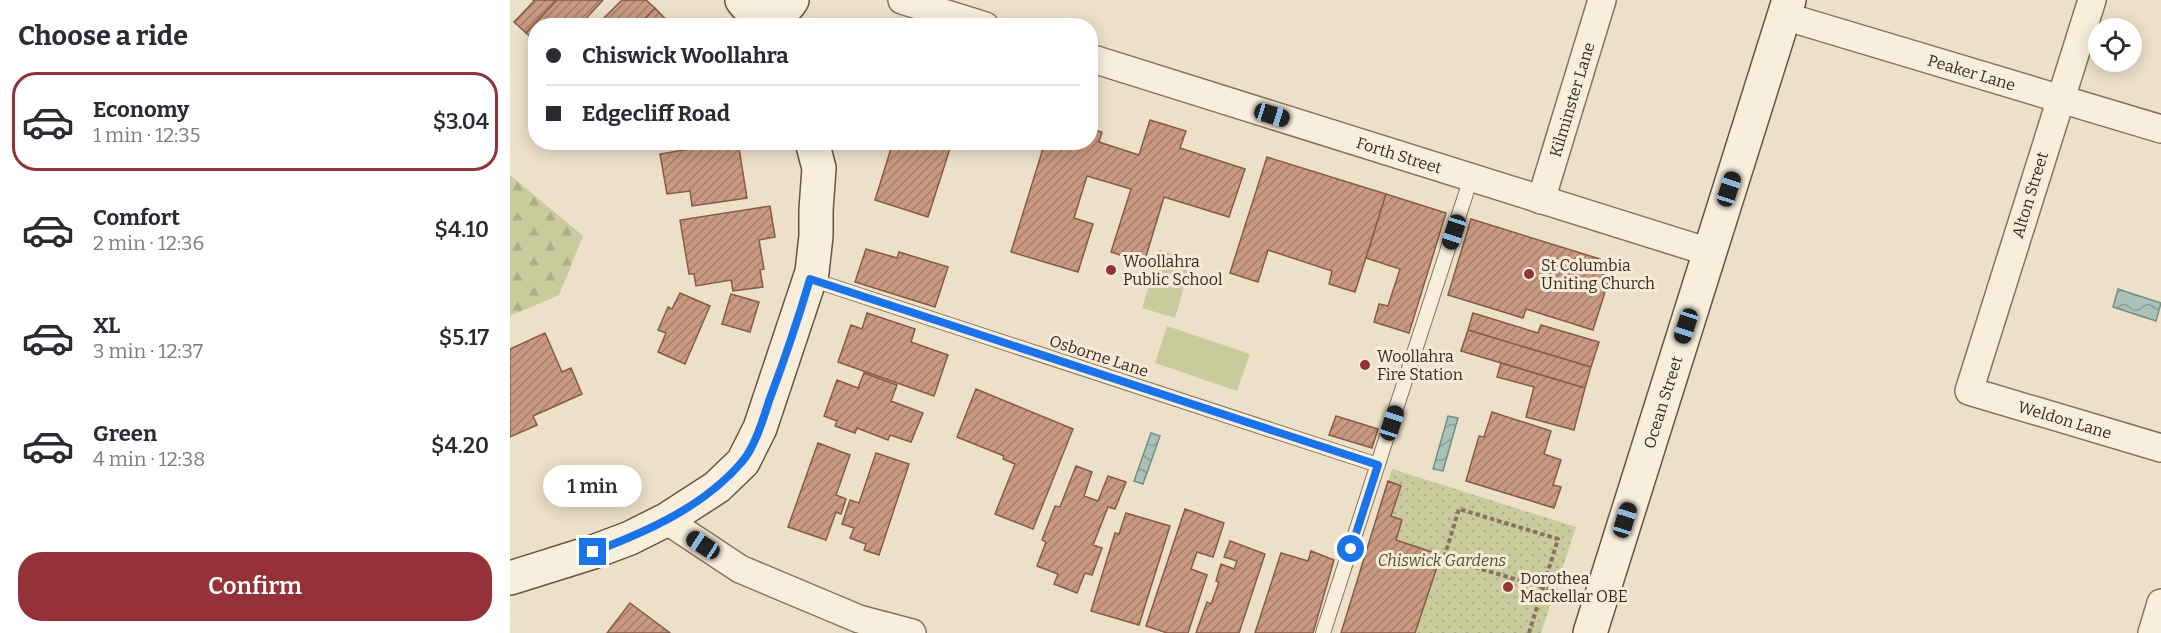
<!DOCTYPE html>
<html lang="en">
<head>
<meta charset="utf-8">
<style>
  body { margin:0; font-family:Bitter,serif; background:#f7f7f7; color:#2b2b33; height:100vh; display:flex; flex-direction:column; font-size:22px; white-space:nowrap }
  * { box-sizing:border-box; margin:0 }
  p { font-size:20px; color:#7c7c81 }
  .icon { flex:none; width:33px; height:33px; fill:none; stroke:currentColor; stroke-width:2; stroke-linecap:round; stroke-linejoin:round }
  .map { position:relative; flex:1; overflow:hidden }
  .drawer { display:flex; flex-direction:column; background:#fff; width:510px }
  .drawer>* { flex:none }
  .banner { position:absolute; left:18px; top:18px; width:570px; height:132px; border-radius:24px; box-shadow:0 3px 15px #0003; display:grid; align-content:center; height:132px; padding:0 18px; background:#fff }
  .tools { position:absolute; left:1578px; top:18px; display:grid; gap:12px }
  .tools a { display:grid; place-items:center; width:54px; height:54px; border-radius:50%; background:#fff; box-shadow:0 3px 15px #0003; font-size:30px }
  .end { position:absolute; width:27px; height:27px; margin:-14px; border:8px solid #1a73e8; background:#fff; box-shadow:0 0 0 3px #fff }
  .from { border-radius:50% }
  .bubble { position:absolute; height:42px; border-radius:21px; background:#fff; box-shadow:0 3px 15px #0003; font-size:20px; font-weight:600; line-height:42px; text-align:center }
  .car { position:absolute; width:18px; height:36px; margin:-18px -9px; border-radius:8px; box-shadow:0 0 4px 2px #0007; background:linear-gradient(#222 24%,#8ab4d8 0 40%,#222 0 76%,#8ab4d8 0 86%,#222 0) }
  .banner b { display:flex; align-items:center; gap:21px; height:57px; font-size:22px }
  .banner b+b { border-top:2px solid #e1e1e2 }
  .banner i { width:15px; height:15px; background:#2b2b33 }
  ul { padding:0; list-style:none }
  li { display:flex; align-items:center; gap:18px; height:99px; margin:0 12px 9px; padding:0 6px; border:3px solid transparent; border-radius:24px }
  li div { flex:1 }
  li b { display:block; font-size:22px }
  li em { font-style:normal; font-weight:600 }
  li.current { border-color:#953138 }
  li>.icon { width:54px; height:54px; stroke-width:1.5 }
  h2 { padding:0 18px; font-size:27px; line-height:72px }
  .primary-button { display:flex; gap:12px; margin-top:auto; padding:12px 18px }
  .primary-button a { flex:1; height:69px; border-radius:24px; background:#953138; color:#fff; font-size:24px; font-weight:600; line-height:69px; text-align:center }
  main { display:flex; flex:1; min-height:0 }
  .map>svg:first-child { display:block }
  .forest { fill:url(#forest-firs) }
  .park { fill:url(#park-dots) }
  .garden { fill:#c9cb9d }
  .water { fill:url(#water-waves); stroke:#709086; stroke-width:1.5 }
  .building { fill:url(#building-hatch); stroke:#875b45; stroke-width:1.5 }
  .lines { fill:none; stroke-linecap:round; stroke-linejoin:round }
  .lane-casing { stroke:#89725e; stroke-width:16 }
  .street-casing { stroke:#89725e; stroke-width:30 }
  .secondary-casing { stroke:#6b5341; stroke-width:36 }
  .path { stroke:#89725e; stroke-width:4; stroke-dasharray:4.5 3; stroke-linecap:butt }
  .lane { stroke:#f8eedc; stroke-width:14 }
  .street { stroke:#f8eedc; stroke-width:27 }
  .secondary { stroke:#f8eedc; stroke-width:33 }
  .route { stroke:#1a73e8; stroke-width:8 }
  .poi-dot { fill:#953138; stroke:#f5ebd8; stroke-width:2 }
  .labels { text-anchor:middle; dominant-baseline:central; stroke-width:6; stroke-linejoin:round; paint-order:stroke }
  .street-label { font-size:16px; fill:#3a2b21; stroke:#f5ebd8 }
  .poi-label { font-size:16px; fill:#3a2b21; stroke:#f5ebd8; text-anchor:start }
  .park-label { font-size:16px; font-style:italic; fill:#4d5529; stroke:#f5ebd8 }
</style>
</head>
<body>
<main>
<section class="drawer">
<h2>Choose a ride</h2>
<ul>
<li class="current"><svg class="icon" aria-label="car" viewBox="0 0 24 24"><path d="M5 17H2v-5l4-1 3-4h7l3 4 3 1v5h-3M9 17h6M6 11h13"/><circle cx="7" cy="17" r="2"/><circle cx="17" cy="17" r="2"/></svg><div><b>Economy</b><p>1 min · 12:35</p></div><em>$3.04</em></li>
<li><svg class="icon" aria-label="car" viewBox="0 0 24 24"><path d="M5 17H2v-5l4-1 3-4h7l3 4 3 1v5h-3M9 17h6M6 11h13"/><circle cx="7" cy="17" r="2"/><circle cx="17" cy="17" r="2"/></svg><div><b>Comfort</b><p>2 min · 12:36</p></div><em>$4.10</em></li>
<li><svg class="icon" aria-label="car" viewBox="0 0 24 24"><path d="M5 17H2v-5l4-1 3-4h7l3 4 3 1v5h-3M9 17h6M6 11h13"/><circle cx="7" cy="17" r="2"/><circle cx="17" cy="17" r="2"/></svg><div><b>XL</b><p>3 min · 12:37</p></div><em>$5.17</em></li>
<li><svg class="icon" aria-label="car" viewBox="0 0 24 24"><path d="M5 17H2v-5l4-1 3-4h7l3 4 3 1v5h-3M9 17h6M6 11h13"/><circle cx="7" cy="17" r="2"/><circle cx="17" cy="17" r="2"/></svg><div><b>Green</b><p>4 min · 12:38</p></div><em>$4.20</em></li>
</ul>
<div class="primary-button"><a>Confirm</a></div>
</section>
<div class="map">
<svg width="1651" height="633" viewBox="0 0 1651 633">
  <defs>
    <pattern id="forest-firs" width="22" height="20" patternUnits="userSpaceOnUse" patternTransform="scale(1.5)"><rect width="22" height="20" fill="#c9cb9d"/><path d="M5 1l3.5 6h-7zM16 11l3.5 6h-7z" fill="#adae87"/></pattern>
    <pattern id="park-dots" width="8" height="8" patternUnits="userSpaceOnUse" patternTransform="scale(1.5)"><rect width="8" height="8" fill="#c9cb9d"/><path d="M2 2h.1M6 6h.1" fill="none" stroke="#adae87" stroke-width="1.8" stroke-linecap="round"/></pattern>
    <pattern id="water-waves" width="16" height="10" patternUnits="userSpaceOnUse" patternTransform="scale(1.5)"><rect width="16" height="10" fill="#aac1b9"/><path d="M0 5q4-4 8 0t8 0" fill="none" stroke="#8b9d96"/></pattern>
    <pattern id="building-hatch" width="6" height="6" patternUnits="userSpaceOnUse" patternTransform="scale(1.5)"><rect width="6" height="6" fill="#c99a81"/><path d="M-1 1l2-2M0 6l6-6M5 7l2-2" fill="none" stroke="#a47e69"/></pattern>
  </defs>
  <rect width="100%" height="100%" fill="#ede0c9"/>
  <path class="forest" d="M0 175 73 236 49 295 0 316Z"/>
  <path class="park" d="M882 469 1066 527 1031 633H831Z"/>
  <path class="garden" d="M650 250 682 260 665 318 632 308Z
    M657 326 740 354 727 391 645 363Z"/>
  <path class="water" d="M1608 289 1651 303 1646 321 1603 307Z
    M938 416 948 418 933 471 923 469Z
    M641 433 650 436 633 484 624 481Z"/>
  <path class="building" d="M23 0H47L16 33 4 22 24 1Z
    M47 0H93L69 26H26V42L16 33Z
    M112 0H136L145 8 128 26H89L88 24Z
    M145 8 162 26H128Z
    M640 120 676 131 670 148 735 169 719 217 654 197 634 263 601 252 621 189 577 176 564 218 583 224 568 272 501 252 535 142H580V129L592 132 589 142 629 155Z
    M179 142H228L237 198 182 206 180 191 157 194 150 154 180 149Z
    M383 142H442L418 217 365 200Z
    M757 157 876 194 845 292 819 284 822 271 758 250 748 282 720 273Z
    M876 194 936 213 899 333 864 322 869 304 878 306 890 269 856 258Z
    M260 206 265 237 249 240 254 269 250 270 253 287 223 291 221 280 186 286 184 274H179L170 220Z
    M961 219 1090 259 1086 272 1100 276 1083 330 1016 309 1013 318 938 295Z
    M356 249 387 258 389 252 438 267 425 307 345 282Z
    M170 293 200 306 175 364 148 352 156 333 148 330 158 307 162 309Z
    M221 294 249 302 240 332 212 324Z
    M357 313 405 329 401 342 438 355 424 396 328 362 341 325 352 329Z
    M963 313 1028 333 1031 325 1089 342 1081 367 958 330Z
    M958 330 1081 367 1075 388 951 351Z
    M35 333 52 372 61 368 72 394 23 416 27 425 0 437V349Z
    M991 363 1075 388 1064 430 1016 417 1024 387 987 377Z
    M354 373 387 385 381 401 413 413 401 442 380 435 378 440 347 428 345 433 325 426 327 421 314 416 327 380 348 388Z
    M466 389 563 429 523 529 485 514 505 464 493 459 494 456 447 437Z
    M982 412 1041 431 1034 454 1051 460 1043 485 1051 487 1044 508 956 481 969 436 974 437Z
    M826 416 868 429 862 448 819 435Z
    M308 443 340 455 326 495 336 499 331 514 326 512 316 540 278 527Z
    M366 453 399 464 369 555 354 550 356 544 340 538 344 528 332 524 340 500 349 503Z
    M566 466 582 472 574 496 588 501 598 476 616 482 605 509 598 507 583 545 592 548 582 575 575 573 567 593 544 584 548 574 527 566 536 542 532 540 545 506 550 507Z
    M878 481 891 486 881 516 892 520 886 540 931 555 905 633H831Z
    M675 509 714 523 703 557 687 552 681 569 697 575 678 633H657L636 626Z
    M616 513 660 526 629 625 581 611 605 533 609 534Z
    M720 541 755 554 729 633H686L697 602 701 604 709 582 706 581 711 564 724 569 727 561 714 557Z
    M801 551 824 560 803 633H745L771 553 798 561Z
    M120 603 160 633H97Z"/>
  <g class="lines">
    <g class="lane-casing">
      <path id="lane" d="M300 279 868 465
        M813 633 961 178"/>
    </g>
    <g class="street-casing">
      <g id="street">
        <path d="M392 0 475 26"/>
        <path id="s1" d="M1582 0 1459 391 1651 448"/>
        <path id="s2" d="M1274 16 1651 129"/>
        <path id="s3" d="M580 58 1199 252"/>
        <path id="s4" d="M1031 200 1092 0"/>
        <path d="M156 520 230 569 349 619 402 633"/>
        <path d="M1642 633 1651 603"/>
      </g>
    </g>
    <g class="secondary-casing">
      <g id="secondary">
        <path d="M232 0C245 19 269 21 282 0"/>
        <path d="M0 578 83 552 120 538 156 520 207 487 233 462 250 428 302 272 306 236V210L309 168 302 142"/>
        <path id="s5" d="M1080 633 1279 0"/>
      </g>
    </g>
    <path class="path" d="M1019 633 1048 539 949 509 934 558 1052 593"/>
    <use href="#lane" class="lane"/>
    <use href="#street" class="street"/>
    <use href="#secondary" class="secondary"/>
  </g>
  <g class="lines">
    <path class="route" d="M83 552C136 532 193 507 231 463 244 449 253 420 259 401 274 361 288 320 300 279L868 465 841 549"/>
  </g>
  <g class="poi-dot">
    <circle cx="601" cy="270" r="6"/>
    <circle cx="1019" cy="274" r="6"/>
    <circle cx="855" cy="365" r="6"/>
    <circle cx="998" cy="587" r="6"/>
  </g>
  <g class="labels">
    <g class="street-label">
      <text stroke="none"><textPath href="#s2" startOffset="196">Peaker Lane</textPath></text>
      <text stroke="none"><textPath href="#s4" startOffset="105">Kilminster Lane</textPath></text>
      <text stroke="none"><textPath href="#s3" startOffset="324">Forth Street</textPath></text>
      <text transform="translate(1520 195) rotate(-73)">Alton Street</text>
      <text transform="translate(589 356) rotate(18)">Osborne Lane</text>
      <text stroke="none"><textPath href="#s5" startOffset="242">Ocean Street</textPath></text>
      <text stroke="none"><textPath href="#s1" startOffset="510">Weldon Lane</textPath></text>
    </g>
    <g class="poi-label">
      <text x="613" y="261">Woollahra<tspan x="613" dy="18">Public School</tspan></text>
      <text x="1031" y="265">St Columbia<tspan x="1031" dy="18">Uniting Church</tspan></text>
      <text x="867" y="356">Woollahra<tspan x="867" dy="18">Fire Station</tspan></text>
      <text x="1010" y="578">Dorothea<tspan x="1010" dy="18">Mackellar OBE</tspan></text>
    </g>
    <g class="park-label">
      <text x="932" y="560">Chiswick Gardens</text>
    </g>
  </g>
</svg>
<div class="tools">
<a><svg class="icon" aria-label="locate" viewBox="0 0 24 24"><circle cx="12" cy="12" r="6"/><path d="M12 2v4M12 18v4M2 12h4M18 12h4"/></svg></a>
</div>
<i class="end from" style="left:841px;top:549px"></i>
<i class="end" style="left:83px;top:552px"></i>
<div class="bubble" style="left:33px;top:465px;width:99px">1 min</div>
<i class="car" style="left:762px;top:115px;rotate:107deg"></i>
<i class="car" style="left:1219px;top:189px;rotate:18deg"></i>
<i class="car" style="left:944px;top:232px;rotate:198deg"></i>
<i class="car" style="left:1176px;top:326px;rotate:198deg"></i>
<i class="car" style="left:882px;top:423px;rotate:18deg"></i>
<i class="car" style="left:1115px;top:520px;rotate:17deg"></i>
<i class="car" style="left:193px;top:545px;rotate:303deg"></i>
<div class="banner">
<b><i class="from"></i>Chiswick Woollahra</b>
<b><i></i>Edgecliff Road</b>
</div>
</div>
</main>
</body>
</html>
